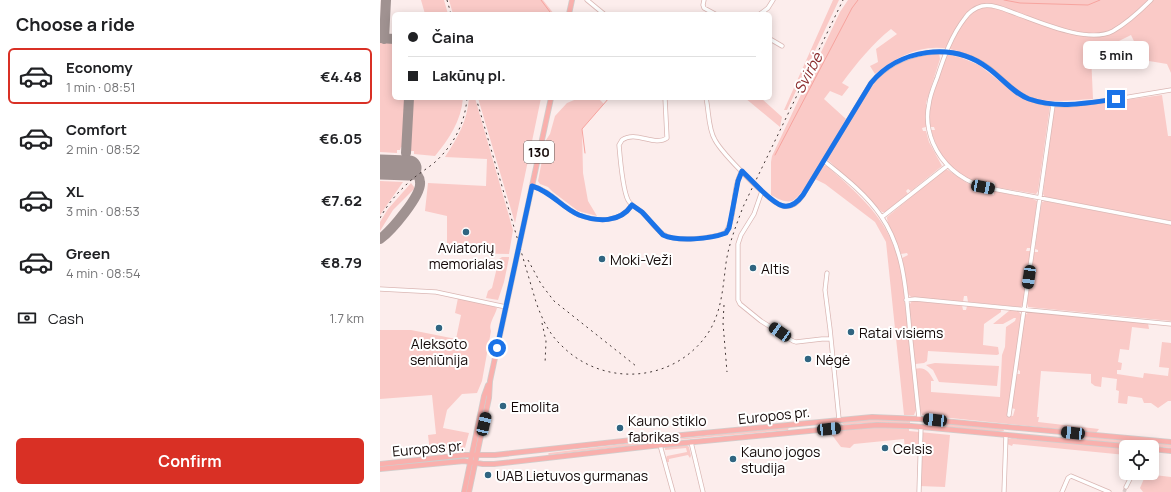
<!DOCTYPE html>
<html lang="en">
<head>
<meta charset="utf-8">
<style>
  body { margin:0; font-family:Manrope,sans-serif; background:#f6f6f6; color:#202124; height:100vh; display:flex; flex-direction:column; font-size:15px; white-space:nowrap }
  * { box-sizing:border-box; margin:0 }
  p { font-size:13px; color:#757577 }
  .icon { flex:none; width:22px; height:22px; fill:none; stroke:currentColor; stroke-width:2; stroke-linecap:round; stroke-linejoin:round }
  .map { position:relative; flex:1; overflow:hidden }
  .sheet { display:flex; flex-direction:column; background:#fff; width:380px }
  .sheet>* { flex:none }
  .banner { position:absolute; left:12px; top:12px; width:380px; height:88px; border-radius:6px; box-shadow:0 2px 10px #0003; display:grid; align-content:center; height:88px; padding:0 16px; background:#fff }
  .fabs { position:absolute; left:739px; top:440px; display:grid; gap:8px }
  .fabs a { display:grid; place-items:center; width:40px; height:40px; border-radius:6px; background:#fff; box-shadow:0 2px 10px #0003; font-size:20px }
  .end { position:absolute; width:18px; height:18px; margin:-9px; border:5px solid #1a73e8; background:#fff; box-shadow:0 0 0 2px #fff }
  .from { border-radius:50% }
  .bubble { position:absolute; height:28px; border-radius:6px; background:#fff; box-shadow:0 2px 10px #0003; font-size:13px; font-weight:700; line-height:28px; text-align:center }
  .car { position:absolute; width:12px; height:24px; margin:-12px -6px; border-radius:5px; box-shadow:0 0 3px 1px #0007; background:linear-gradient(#222 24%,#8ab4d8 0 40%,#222 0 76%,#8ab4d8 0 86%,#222 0) }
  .banner b { display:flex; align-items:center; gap:14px; height:38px; font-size:15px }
  .banner b+b { border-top:1px solid #e0e0e0 }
  .banner i { width:10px; height:10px; background:#202124 }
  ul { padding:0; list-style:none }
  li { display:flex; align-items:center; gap:12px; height:56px; margin:0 8px 6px; padding:0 8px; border:2px solid transparent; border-radius:6px }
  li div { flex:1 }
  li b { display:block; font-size:15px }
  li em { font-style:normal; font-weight:700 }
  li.current { border-color:#d93025 }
  li>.icon { width:36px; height:36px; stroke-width:1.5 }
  h2 { padding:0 16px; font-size:18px; line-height:48px }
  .pay { display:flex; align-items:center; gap:10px; height:44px; padding:0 16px; font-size:15px }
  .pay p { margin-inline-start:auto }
  .primary-button { display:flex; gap:8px; margin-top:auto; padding:8px 16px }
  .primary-button a { flex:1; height:46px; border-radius:6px; background:#d93025; color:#fff; font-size:16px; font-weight:700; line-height:46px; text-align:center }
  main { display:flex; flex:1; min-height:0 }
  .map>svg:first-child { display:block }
  .green { fill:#facac7 }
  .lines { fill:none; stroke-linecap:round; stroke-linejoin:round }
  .stream { stroke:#f7a49f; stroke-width:1 }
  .taxiway { stroke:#a09291; stroke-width:10 }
  .runway { stroke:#a09291; stroke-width:25 }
  .minor-tunnel { stroke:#d9cbca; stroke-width:3.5; stroke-dasharray:3.5 2; stroke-linecap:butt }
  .minor-casing { stroke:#dab7b4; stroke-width:5 }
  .major-casing { stroke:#d0cecd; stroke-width:6 }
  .minor { stroke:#fff; stroke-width:3.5 }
  .major { stroke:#f9b0ad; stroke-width:4.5 }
  .rail { stroke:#433736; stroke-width:1; stroke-dasharray:2 4; stroke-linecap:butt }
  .route { stroke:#1a73e8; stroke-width:5 }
  .poi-dot { fill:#306581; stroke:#fff; stroke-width:1.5 }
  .labels { text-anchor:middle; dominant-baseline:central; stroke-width:4; stroke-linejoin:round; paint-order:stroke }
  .shield { fill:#fff; stroke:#5a5251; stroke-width:1 }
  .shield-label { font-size:13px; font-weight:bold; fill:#130807 }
  .poi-label { font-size:14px; fill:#130807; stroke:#fff; text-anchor:start }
  .street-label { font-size:14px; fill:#130807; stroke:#fff }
  .water-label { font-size:15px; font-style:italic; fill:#8a2b2c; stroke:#fff }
</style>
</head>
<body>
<main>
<section class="sheet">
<h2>Choose a ride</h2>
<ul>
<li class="current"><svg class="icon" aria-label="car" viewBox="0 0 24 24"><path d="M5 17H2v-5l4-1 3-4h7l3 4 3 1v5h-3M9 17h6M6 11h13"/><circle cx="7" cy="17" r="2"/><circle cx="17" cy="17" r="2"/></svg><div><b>Economy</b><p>1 min · 08:51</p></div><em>€4.48</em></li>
<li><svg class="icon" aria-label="car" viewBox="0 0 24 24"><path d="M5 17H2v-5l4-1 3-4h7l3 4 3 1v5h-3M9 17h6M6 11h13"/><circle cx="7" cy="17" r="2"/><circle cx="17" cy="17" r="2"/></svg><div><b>Comfort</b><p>2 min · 08:52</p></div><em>€6.05</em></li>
<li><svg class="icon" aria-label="car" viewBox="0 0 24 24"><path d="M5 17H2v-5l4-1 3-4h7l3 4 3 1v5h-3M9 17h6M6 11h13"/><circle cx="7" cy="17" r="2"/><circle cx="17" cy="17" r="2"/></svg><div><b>XL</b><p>3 min · 08:53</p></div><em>€7.62</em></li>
<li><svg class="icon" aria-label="car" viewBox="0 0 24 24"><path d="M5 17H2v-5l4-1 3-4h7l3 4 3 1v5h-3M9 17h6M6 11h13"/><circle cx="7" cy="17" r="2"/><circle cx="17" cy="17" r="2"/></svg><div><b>Green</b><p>4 min · 08:54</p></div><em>€8.79</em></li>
</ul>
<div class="pay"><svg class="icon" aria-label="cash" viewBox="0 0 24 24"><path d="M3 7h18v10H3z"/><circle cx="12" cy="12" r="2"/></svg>Cash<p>1.7 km</p></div>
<div class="primary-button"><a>Confirm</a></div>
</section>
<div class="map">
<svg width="791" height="492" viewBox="0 0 791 492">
  <rect width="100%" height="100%" fill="#fcedec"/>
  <path class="green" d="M41 0H64L68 14H45Z
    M69 0H163L174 14H73Z
    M453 0H459L407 110H404Z
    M468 0H791V73L787 64 763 60 751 35 711 55 713 99C690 100 665 105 643 94 629 86 618 73 605 63 599 59 590 55 583 53 549 40 522 53 495 74L490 66 498 62 496 49 517 34 511 29C492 44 477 63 462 83L469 87 462 96 450 91 444 99 466 119C458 133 424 198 412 201 404 203 397 198 391 195V162L392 156 460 12Z
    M0 42 14 43V98H25L23 147H21L20 150H17V153L0 152Z
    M559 53 560 59 546 103V127L542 128 543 131H546L549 142 562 166 531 191 528 189 526 191 528 194 505 212H502L447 159C462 134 478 100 498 79 513 63 537 55 559 53Z
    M567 54 582 58 599 65 640 97 661 105 670 106 658 191 656 194 615 187V183L612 182 611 186C578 180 560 161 551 130H555L554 127H550C546 102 559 77 567 54Z
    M782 95 788 136H791V221L665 197 663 194 674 107 722 103Z
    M32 98H83C81 121 69 139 55 156L34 154V151H31V148L29 147Z
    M89 98H95L133 230 129 254 74 253 67 246V216L45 211 48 183 106 186 107 159 65 157C78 137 87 122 89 98Z
    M98 98H161L135 223Z
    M199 98H218L224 104 202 129 203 173 208 201 217 216 198 211 173 192 168 187 160 184 158 181 166 140 170 134 175 116 187 103Z
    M365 98H381L402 117 400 127Z
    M443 165 447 166C488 203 515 225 523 283L536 410 534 415H524L506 242 495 222 445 184 435 179Z
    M565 169 568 170 587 183 611 191V194L614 195V191L653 199 657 201 651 248H647L646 251H651L644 303 641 307 588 302 587 296H584L583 302 531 297 528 294 522 258 528 255 527 253 521 254C519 246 506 222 507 217Z
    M0 181 23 182 0 215Z
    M31 183 34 187V189L13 210 0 231V222L8 209Z
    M665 201 791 225V321L648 307 647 303 654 252H658V250L655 249 661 206 662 202Z
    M122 257H129V258L124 282 118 300 106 298 108 291 112 288 119 259Z
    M78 298 113 306 117 308C115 316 108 324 111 331L102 381 97 393 82 394 67 410 63 428 89 433 85 448 65 451H50L48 435 56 434 52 395 0 399V330H31L76 339 81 315 75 313Z
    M534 301 582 305 583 310H586L587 306 621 309V312L604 324 603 345 618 347 619 354 617 355 548 351 547 361 544 363 535 364 529 306 531 302Z
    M630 310 638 311 641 314V317L627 415 633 416 635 409 631 408 636 374H640V371L637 369 644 316 649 312 768 323 769 329 752 327 749 350 740 349 738 362 742 363 741 370H737V374L763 378 764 373 788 376 789 368 779 367 782 342 791 343V401H788L778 408 771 403H764L762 398 748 396 747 404 738 403 739 391 736 390 737 379 722 377 721 387 715 386 711 383V374L661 371 657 417H659L658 422 719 429 716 433 542 415 540 411 535 369C545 366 550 373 554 381H551V392L620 397 622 355 625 347 626 327 635 321 636 318H634L623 324H613Z
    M555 363 619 366 617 386 559 382 553 370 546 365Z
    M482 419 530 420V424L485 423 464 425 462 423V422Z
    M547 421 623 428 624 431 619 432 547 425 546 423Z
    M409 427 408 430 285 441 286 440 332 435 351 432Z
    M495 427 529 428V431L570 435 565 487 539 486 540 452H532V450L525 449 524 439 474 444 470 448 461 447 452 435 454 431Z
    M694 435 791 444V448L694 439Z
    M632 438 746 448V455L633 444 632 446 627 444 628 439Z
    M275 440 277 441 275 443 169 455 168 454 169 453Z
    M307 445 309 447 311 456 310 458 308 455 289 459V462H287L286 458 287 456 307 452 306 448 285 450V447Z
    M766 474 791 477V492H763L760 488Z"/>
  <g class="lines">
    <path class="stream" d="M161 0 170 12
      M624 0 640 3 708 5 720 0
      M205 153 202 129 229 98
      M395 155 472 8 478 0"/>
    <path class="taxiway" d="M0 38 14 39
      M4 39 6 0
      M26 153 29 98
      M0 239C11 231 42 195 40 182 40 175 34 171 29 168"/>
    <path class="runway" d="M0 167 29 168"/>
    <path class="minor-tunnel" d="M744 492 746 487"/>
    <g class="minor-casing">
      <path id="minor" d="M207 0 224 14
        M324 0 323 5 324 8 335 14
        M771 0C760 11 747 23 733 31 709 44 662 23 637 14 626 10 614 4 602 6 595 8 589 12 585 18 571 36 564 57 557 78 554 86 550 95 549 104 546 117 548 131 553 143 563 166 580 179 603 187L791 223
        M380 14 388 8 393 0
        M390 39 402 46
        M285 98 287 138C274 147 256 130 242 140L239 145C240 157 243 190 248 200 251 206 259 209 264 214 270 220 275 229 283 234 295 243 332 238 345 233 357 217 351 189 362 171
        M326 98C329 111 328 129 335 140 342 153 391 204 403 206 413 208 418 202 423 195L491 83C520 50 572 41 609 68 629 84 637 98 664 103 688 108 713 102 737 99 755 96 773 93 791 90
        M444 161C464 177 486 194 501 216 525 251 526 293 530 333 533 362 536 390 539 418
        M152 186C172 191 182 208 199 215 218 222 240 223 252 205
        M382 191 374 214 361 235 358 244V300L360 304 381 321 413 341 416 342 442 339H451
        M502 217 567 166
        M447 273 445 290 450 329 459 419
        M0 289 56 292 126 307
        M526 300 535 299 791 324
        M629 415 673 105
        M311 442 323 492
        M280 445 293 492
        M746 487 753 473
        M539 492 541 427
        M624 492 626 435
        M682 492 688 478 691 476 729 492"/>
    </g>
    <g class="major-casing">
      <path id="major" d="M189 14 192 0
        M772 449 791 451
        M0 464 84 455H115L271 438 492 417 541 419 791 442
        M0 469 84 461 103 464H114L272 446 460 428 497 425 531 426 754 447
        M84 492 104 396 108 385
        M89 492 109 398 110 381 171 98"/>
    </g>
    <use href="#minor" class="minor"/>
    <use href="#major" class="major"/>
    <path class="rail" d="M67 0 71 14
      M96 98 156 302C162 319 169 334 182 346 225 389 298 382 330 330 342 309 343 286 346 263 349 243 356 226 363 207L463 0
      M0 218C6 207 15 195 25 186 33 177 44 171 54 163 73 146 85 124 87 98
      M148 260 161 284 174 301 256 366
      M344 305 343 323 347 372
      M162 323 166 341 165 364"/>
  </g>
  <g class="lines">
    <path class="route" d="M117 348 152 186C172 192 182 208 199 215 218 222 240 223 252 205L262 212 283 235C298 242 330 239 346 233L349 228 358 181 362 171C369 178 375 184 382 191 397 205 408 215 423 195L491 83C519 49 572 41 608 68 622 78 633 93 649 99 678 109 707 103 736 99"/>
  </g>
  <g class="poi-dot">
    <circle cx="86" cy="232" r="4"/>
    <circle cx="222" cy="259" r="4"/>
    <circle cx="373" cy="268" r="4"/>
    <circle cx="59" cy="328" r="4"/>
    <circle cx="471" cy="332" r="4"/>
    <circle cx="428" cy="359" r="4"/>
    <circle cx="123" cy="406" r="4"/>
    <circle cx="240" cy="428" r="4"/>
    <circle cx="505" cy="448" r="4"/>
    <circle cx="353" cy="459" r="4"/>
    <circle cx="108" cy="475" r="4"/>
  </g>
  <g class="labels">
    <rect class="shield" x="144" y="141" width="30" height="22" rx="3"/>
    <g class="shield-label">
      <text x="159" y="152">130</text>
    </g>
    <g class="poi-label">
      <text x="86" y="247" text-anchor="middle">Aviatorių<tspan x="86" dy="16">memorialas</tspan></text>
      <text x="230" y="259">Moki-Veži</text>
      <text x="381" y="268">Altis</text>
      <text x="479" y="332">Ratai visiems</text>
      <text x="59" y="343" text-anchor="middle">Aleksoto<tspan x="59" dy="16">seniūnija</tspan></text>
      <text x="436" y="359">Nėgė</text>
      <text x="131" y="406">Emolita</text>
      <text x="248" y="420">Kauno stiklo<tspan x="248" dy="16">fabrikas</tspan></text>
      <text x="513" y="448">Celsis</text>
      <text x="361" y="451">Kauno jogos<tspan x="361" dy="16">studija</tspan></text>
      <text x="116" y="475">UAB Lietuvos gurmanas</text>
    </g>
    <g class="street-label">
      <text transform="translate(394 415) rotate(-6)">Europos pr.</text>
      <text transform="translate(48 448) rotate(-5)">Europos pr.</text>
    </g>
    <g class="water-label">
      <text transform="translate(428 73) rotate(-62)">Svirbė</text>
    </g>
  </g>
</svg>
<div class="fabs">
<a><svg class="icon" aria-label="locate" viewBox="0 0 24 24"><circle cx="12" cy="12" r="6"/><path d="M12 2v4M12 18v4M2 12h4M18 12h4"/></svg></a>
</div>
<i class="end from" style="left:117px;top:348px"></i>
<i class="end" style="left:736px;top:99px"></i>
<div class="bubble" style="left:703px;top:41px;width:66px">5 min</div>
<i class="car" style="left:603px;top:187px;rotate:101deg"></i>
<i class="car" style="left:649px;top:277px;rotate:188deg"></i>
<i class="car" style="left:400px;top:332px;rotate:304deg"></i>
<i class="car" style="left:555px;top:420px;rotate:276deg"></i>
<i class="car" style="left:104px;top:424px;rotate:13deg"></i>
<i class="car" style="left:449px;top:429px;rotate:84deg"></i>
<i class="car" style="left:693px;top:433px;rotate:276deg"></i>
<div class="banner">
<b><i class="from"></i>Čaina</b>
<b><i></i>Lakūnų pl.</b>
</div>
</div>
</main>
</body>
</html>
